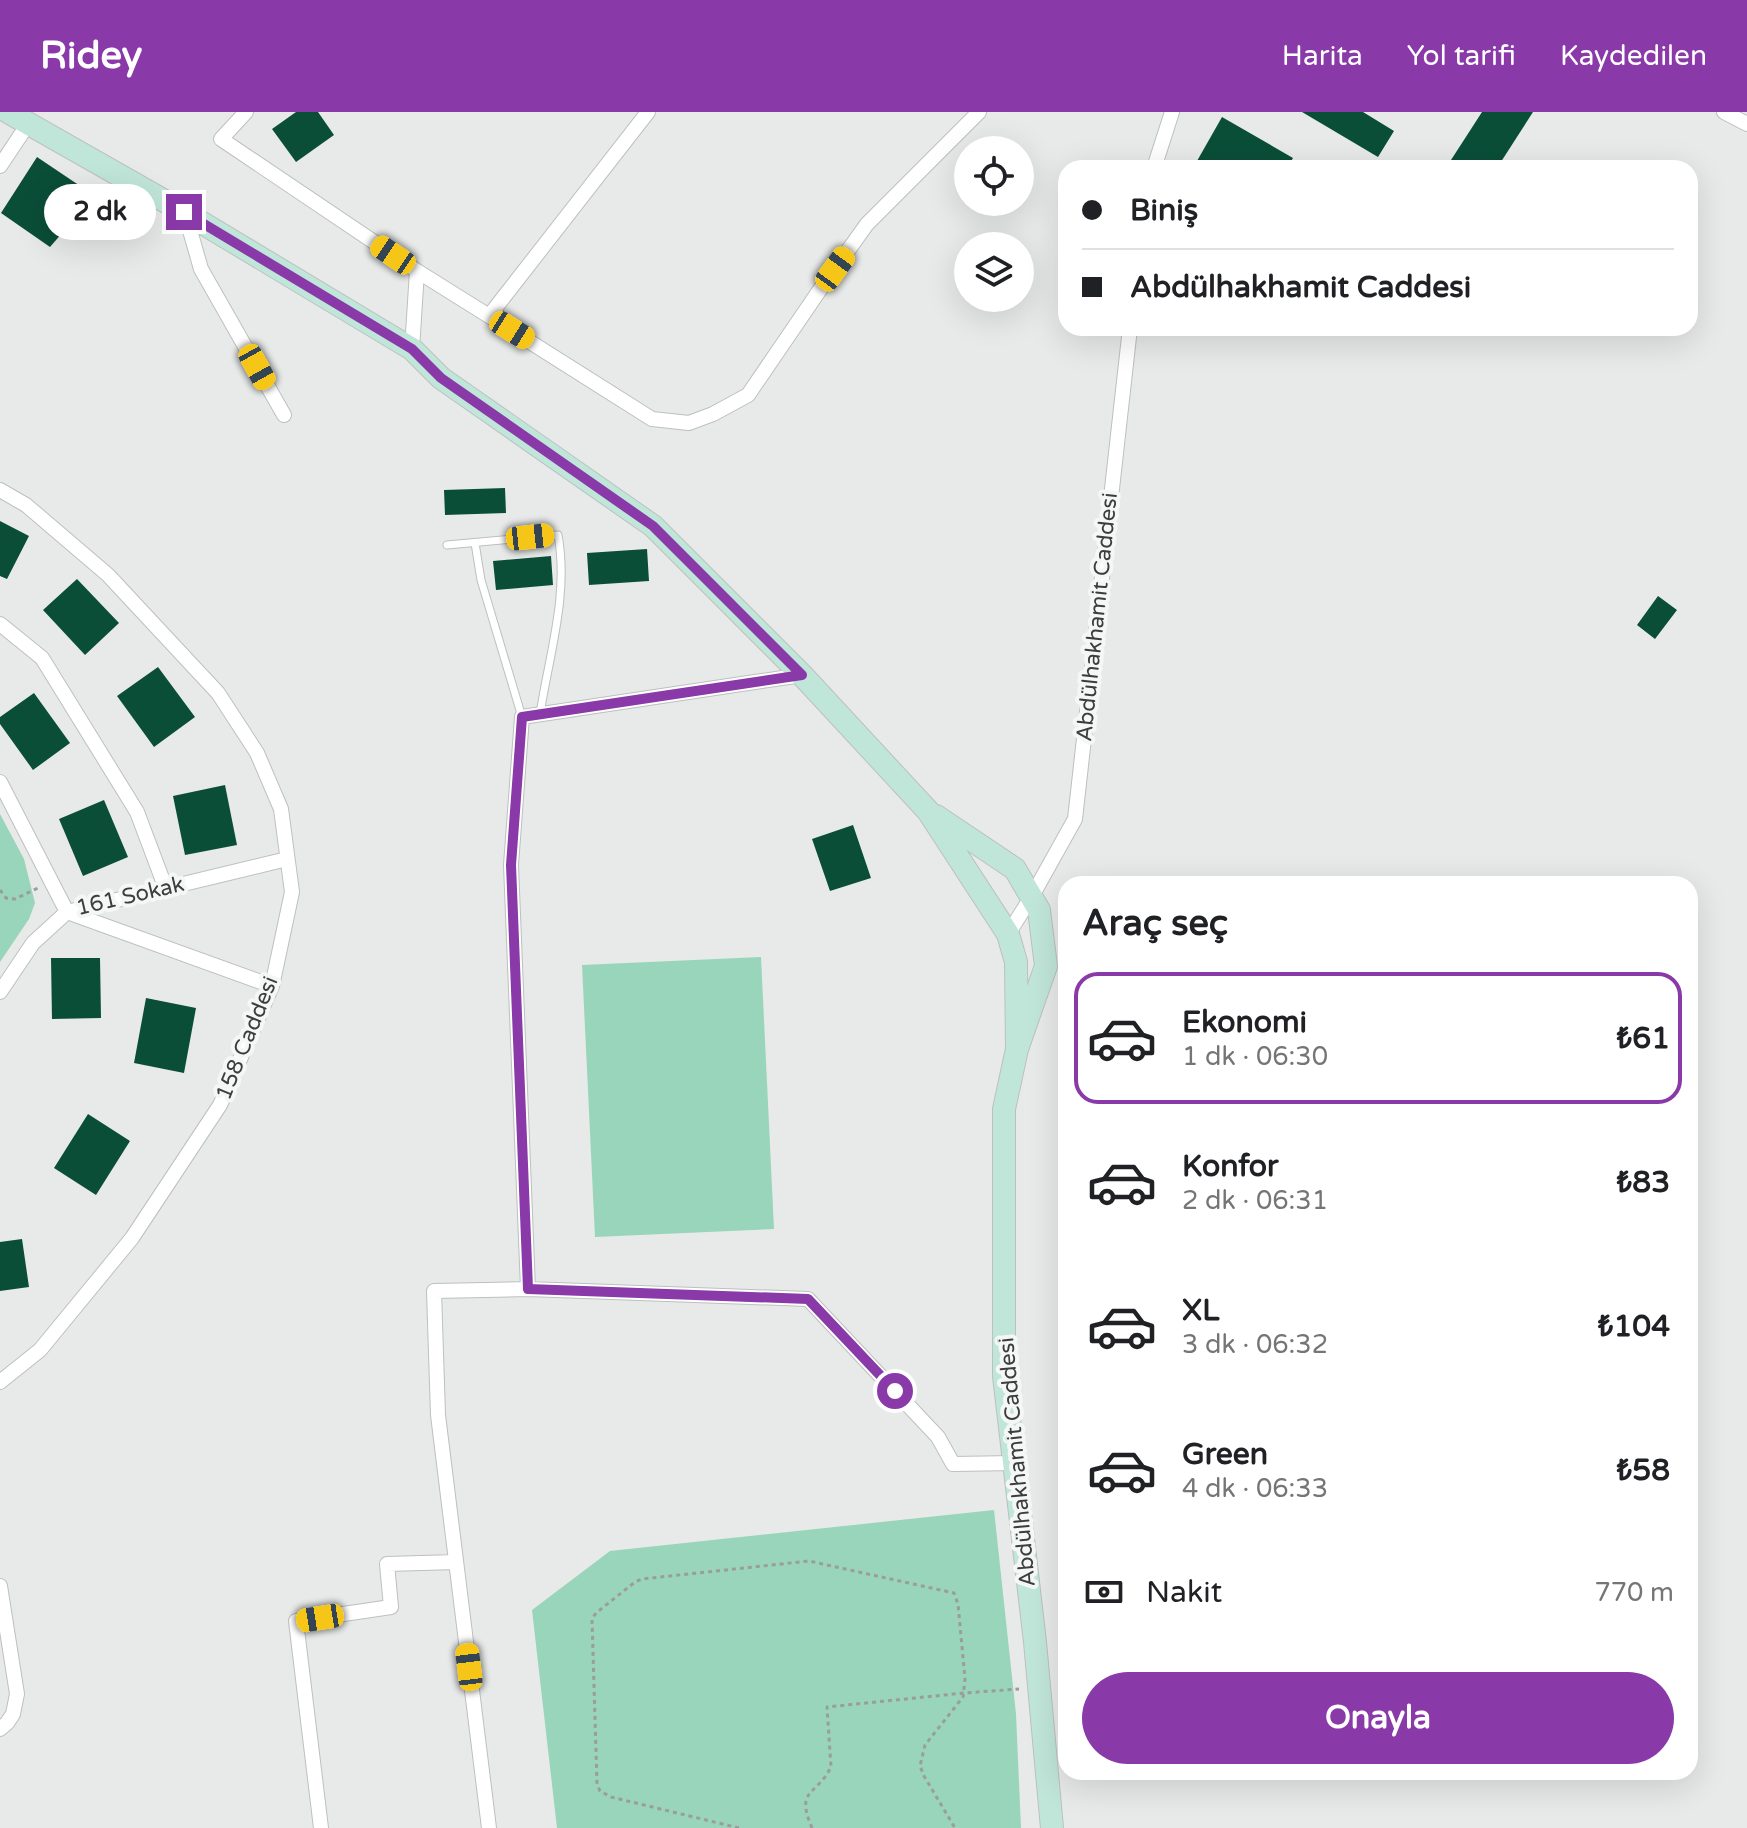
<!DOCTYPE html>
<html lang="tr">
<head>
<meta charset="utf-8">
<style>
  body { margin:0; font-family:"Varela Round",sans-serif; background:#f2f2f2; color:#202124; height:100vh; display:flex; flex-direction:column; font-size:30px; white-space:nowrap }
  * { box-sizing:border-box; margin:0 }
  p { font-size:26px; color:#757577 }
  .icon { flex:none; width:44px; height:44px; fill:none; stroke:currentColor; stroke-width:2; stroke-linecap:round; stroke-linejoin:round }
  .map { position:relative; flex:1; overflow:hidden }
  .side { position:absolute; left:1058px; top:764px; width:640px; height:904px; display:flex; flex-direction:column; background:#fff; border-radius:24px; box-shadow:0 8px 32px #0002 }
  .side>* { flex:none }
  .top-card { position:absolute; left:1058px; top:48px; width:640px; height:176px; border-radius:24px; box-shadow:0 8px 32px #0002; display:grid; align-content:center; height:176px; padding:0 24px; background:#fff }
  .controls { position:absolute; left:954px; top:24px; display:grid; gap:16px }
  .controls a { display:grid; place-items:center; width:80px; height:80px; border-radius:50%; background:#fff; box-shadow:0 8px 32px #0002; font-size:40px }
  .end { position:absolute; width:36px; height:36px; margin:-18px; border:10px solid #8939a8; background:#fff; box-shadow:0 0 0 4px #fff }
  .from { border-radius:50% }
  .bubble { position:absolute; height:56px; border-radius:28px; background:#fff; box-shadow:0 8px 32px #0002; font-size:26px; font-weight:800; line-height:56px; text-align:center }
  .car { position:absolute; width:24px; height:48px; margin:-24px -12px; border-radius:10px; box-shadow:0 0 6px 2px #0007; background:linear-gradient(#f5c518 24%,#345 0 40%,#f5c518 0 76%,#345 0 86%,#f5c518 0) }
  .top-card b { display:flex; align-items:center; gap:28px; height:76px; font-size:30px }
  .top-card b+b { border-top:2px solid #e0e0e0 }
  .top-card i { width:20px; height:20px; background:#202124 }
  ul { padding:0; list-style:none }
  li { display:flex; align-items:center; gap:24px; height:132px; margin:0 16px 12px; padding:0 8px; border:4px solid transparent; border-radius:24px }
  li div { flex:1 }
  li b { display:block; font-size:30px }
  li em { font-style:normal; font-weight:800 }
  li.current { border-color:#8939a8 }
  li>.icon { width:72px; height:72px; stroke-width:1.5 }
  h2 { padding:0 24px; font-size:36px; line-height:96px }
  .pay { display:flex; align-items:center; gap:20px; height:88px; padding:0 24px; font-size:30px }
  .pay p { margin-inline-start:auto }
  .action { display:flex; gap:16px; margin-top:auto; padding:16px 24px }
  .action a { flex:1; height:92px; border-radius:48px; background:#8939a8; color:#fff; font-size:32px; font-weight:800; line-height:92px; text-align:center }
  header { display:flex; align-items:center; gap:48px; box-sizing:border-box; height:112px; padding:0 40px; background:#8939a8; color:#fff }
  header strong { font-size:38px }
  nav { display:flex; gap:44px; margin-inline-start:auto; font-size:28px }
  .map>svg:first-child { display:block }
  .green { fill:#98d5ba }
  .building { fill:#0a4e38 }
  .lines { fill:none; stroke-linecap:round; stroke-linejoin:round }
  .service-casing { stroke:#bcc0be; stroke-width:9 }
  .minor-casing { stroke:#bcc0be; stroke-width:16 }
  .secondary-casing { stroke:#bcc0be; stroke-width:24 }
  .path { stroke:#9b9d9c; stroke-width:3; stroke-dasharray:4 4; stroke-linecap:butt }
  .service { stroke:#fff; stroke-width:7 }
  .minor { stroke:#fff; stroke-width:14 }
  .secondary { stroke:#c0e6d9; stroke-width:22 }
  .route { stroke:#8939a8; stroke-width:10 }
  .labels { text-anchor:middle; dominant-baseline:central; stroke-width:8; stroke-linejoin:round; paint-order:stroke }
  .street-label { font-size:22px; fill:#3c3d3d; stroke:#f4f7f6 }
</style>
</head>
<body>
<header>
<strong>Ridey</strong>
<nav><a>Harita</a><a>Yol tarifi</a><a>Kaydedilen</a></nav>
</header>
<div class="map">
<svg width="1747" height="1716" viewBox="0 0 1747 1716">
  <rect width="100%" height="100%" fill="#e7eae8"/>
  <path class="green" d="M0 702 24 747 35 791 29 807 0 850Z
    M761 845 774 1117 595 1125 582 853Z
    M994 1398 1016 1602 1021 1716H557L532 1498 610 1439Z"/>
  <path class="building" d="M296 0H318L334 23 296 50 272 17Z
    M1302 0H1363L1394 19 1378 45Z
    M1482 0H1533L1497 56H1464L1451 48Z
    M1222 5 1293 46 1287 56H1209L1197 49Z
    M37 45 98 86 86 104 82 100 76 106 71 103 63 120 50 135 1 101Z
    M505 376 506 401 445 403 444 378Z
    M0 409 29 424 7 467 0 464Z
    M647 437 649 469 589 473 587 441Z
    M551 444 553 473 496 478 493 449Z
    M77 467 119 511 85 543 43 498Z
    M1658 484 1677 498 1655 527 1637 513Z
    M158 555 195 605 154 635 117 584Z
    M34 581 70 631 33 658 0 612V605Z
    M225 673 237 733 185 743 173 684Z
    M104 688 128 745 83 764 59 707Z
    M853 713 871 766 830 779 812 727Z
    M51 846H100L101 906 52 907Z
    M146 886 196 896 184 961 134 951Z
    M88 1002 130 1029 96 1083 54 1056Z
    M22 1127 29 1175 0 1179V1130Z"/>
  <g class="lines">
    <g class="service-casing">
      <path id="service" d="M475 431 481 468 522 605
        M447 433 558 423C569 483 549 543 540 602"/>
    </g>
    <g class="minor-casing">
      <path id="minor" d="M246 0 221 27 417 159 412 237
        M1724 0 1747 12
        M0 54 28 12
        M1154 56 1172 0
        M185 101 201 157 284 303
        M417 159 489 204 648 0
        M489 204 652 307 689 311 713 302 748 283 819 179 867 112 979 0
        M0 378 26 393 108 463 218 581 257 641 281 697 292 780 272 874 220 993 132 1126 40 1238 0 1270
        M0 512 42 546 137 700 166 777
        M802 563 522 605 511 753 528 1177 808 1187 938 1325 953 1352 1015 1351
        M0 670 67 800
        M67 800 272 874
        M1008 822 1032 784 1075 707 1130 216
        M0 880 33 831 67 800 287 747
        M0 1474 17 1582 13 1602 7 1611 0 1617
        M321 1716 296 1509 391 1495 387 1452 456 1450
        M489 1716 438 1303 434 1179 528 1177"/>
    </g>
    <g class="secondary-casing">
      <path id="secondary" d="M8 0 184 100 412 237 441 266 653 414 802 563 928 699 1008 822 1016 850 1017 937
        M936 704 1015 757 1039 798 1046 854 1017 937 1004 997V1264L1035 1530 1052 1716"/>
    </g>
    <path class="path" d="M0 778 6 786 15 787 38 776
      M739 1716 611 1685 600 1679 597 1672 592 1507 596 1501 635 1470 642 1467 809 1449 954 1481 958 1492 965 1567 963 1585 925 1633 920 1654 924 1664 955 1716
      M812 1716C795 1676 816 1685 831 1655L827 1595 964 1581 1019 1577"/>
    <use href="#service" class="service"/>
    <use href="#minor" class="minor"/>
    <use href="#secondary" class="secondary"/>
  </g>
  <g class="lines">
    <path class="route" d="M184 100 412 237 441 266 653 414 802 563 522 605 511 753 528 1177 808 1187 895 1279"/>
  </g>
  <g class="labels">
    <g class="street-label">
      <text transform="translate(1097 505) rotate(-84)">Abdülhakhamit Caddesi</text>
      <text transform="translate(130 784) rotate(-13)">161 Sokak</text>
      <text transform="translate(247 926) rotate(-68)">158 Caddesi</text>
      <text transform="translate(1017 1350) rotate(-95)">Abdülhakhamit Caddesi</text>
    </g>
  </g>
</svg>
<div class="controls">
<a><svg class="icon" aria-label="locate" viewBox="0 0 24 24"><circle cx="12" cy="12" r="6"/><path d="M12 2v4M12 18v4M2 12h4M18 12h4"/></svg></a>
<a><svg class="icon" aria-label="layers" viewBox="0 0 24 24"><path d="M12 4l9 5-9 5-9-5zM3 14l9 5 9-5"/></svg></a>
</div>
<i class="end from" style="left:895px;top:1279px"></i>
<i class="end" style="left:184px;top:100px"></i>
<div class="bubble" style="left:44px;top:72px;width:112px">2 dk</div>
<i class="car" style="left:393px;top:143px;rotate:304deg"></i>
<i class="car" style="left:835px;top:157px;rotate:36deg"></i>
<i class="car" style="left:512px;top:218px;rotate:122deg"></i>
<i class="car" style="left:257px;top:255px;rotate:151deg"></i>
<i class="car" style="left:530px;top:425px;rotate:84deg"></i>
<i class="car" style="left:320px;top:1506px;rotate:261deg"></i>
<i class="car" style="left:469px;top:1555px;rotate:353deg"></i>
<div class="top-card">
<b><i class="from"></i>Biniş</b>
<b><i></i>Abdülhakhamit Caddesi</b>
</div>
<section class="side">
<h2>Araç seç</h2>
<ul>
<li class="current"><svg class="icon" aria-label="car" viewBox="0 0 24 24"><path d="M5 17H2v-5l4-1 3-4h7l3 4 3 1v5h-3M9 17h6M6 11h13"/><circle cx="7" cy="17" r="2"/><circle cx="17" cy="17" r="2"/></svg><div><b>Ekonomi</b><p>1 dk · 06:30</p></div><em>₺61</em></li>
<li><svg class="icon" aria-label="car" viewBox="0 0 24 24"><path d="M5 17H2v-5l4-1 3-4h7l3 4 3 1v5h-3M9 17h6M6 11h13"/><circle cx="7" cy="17" r="2"/><circle cx="17" cy="17" r="2"/></svg><div><b>Konfor</b><p>2 dk · 06:31</p></div><em>₺83</em></li>
<li><svg class="icon" aria-label="car" viewBox="0 0 24 24"><path d="M5 17H2v-5l4-1 3-4h7l3 4 3 1v5h-3M9 17h6M6 11h13"/><circle cx="7" cy="17" r="2"/><circle cx="17" cy="17" r="2"/></svg><div><b>XL</b><p>3 dk · 06:32</p></div><em>₺104</em></li>
<li><svg class="icon" aria-label="car" viewBox="0 0 24 24"><path d="M5 17H2v-5l4-1 3-4h7l3 4 3 1v5h-3M9 17h6M6 11h13"/><circle cx="7" cy="17" r="2"/><circle cx="17" cy="17" r="2"/></svg><div><b>Green</b><p>4 dk · 06:33</p></div><em>₺58</em></li>
</ul>
<div class="pay"><svg class="icon" aria-label="cash" viewBox="0 0 24 24"><path d="M3 7h18v10H3z"/><circle cx="12" cy="12" r="2"/></svg>Nakit<p>770 m</p></div>
<div class="action"><a>Onayla</a></div>
</section>
</div>
</body>
</html>
